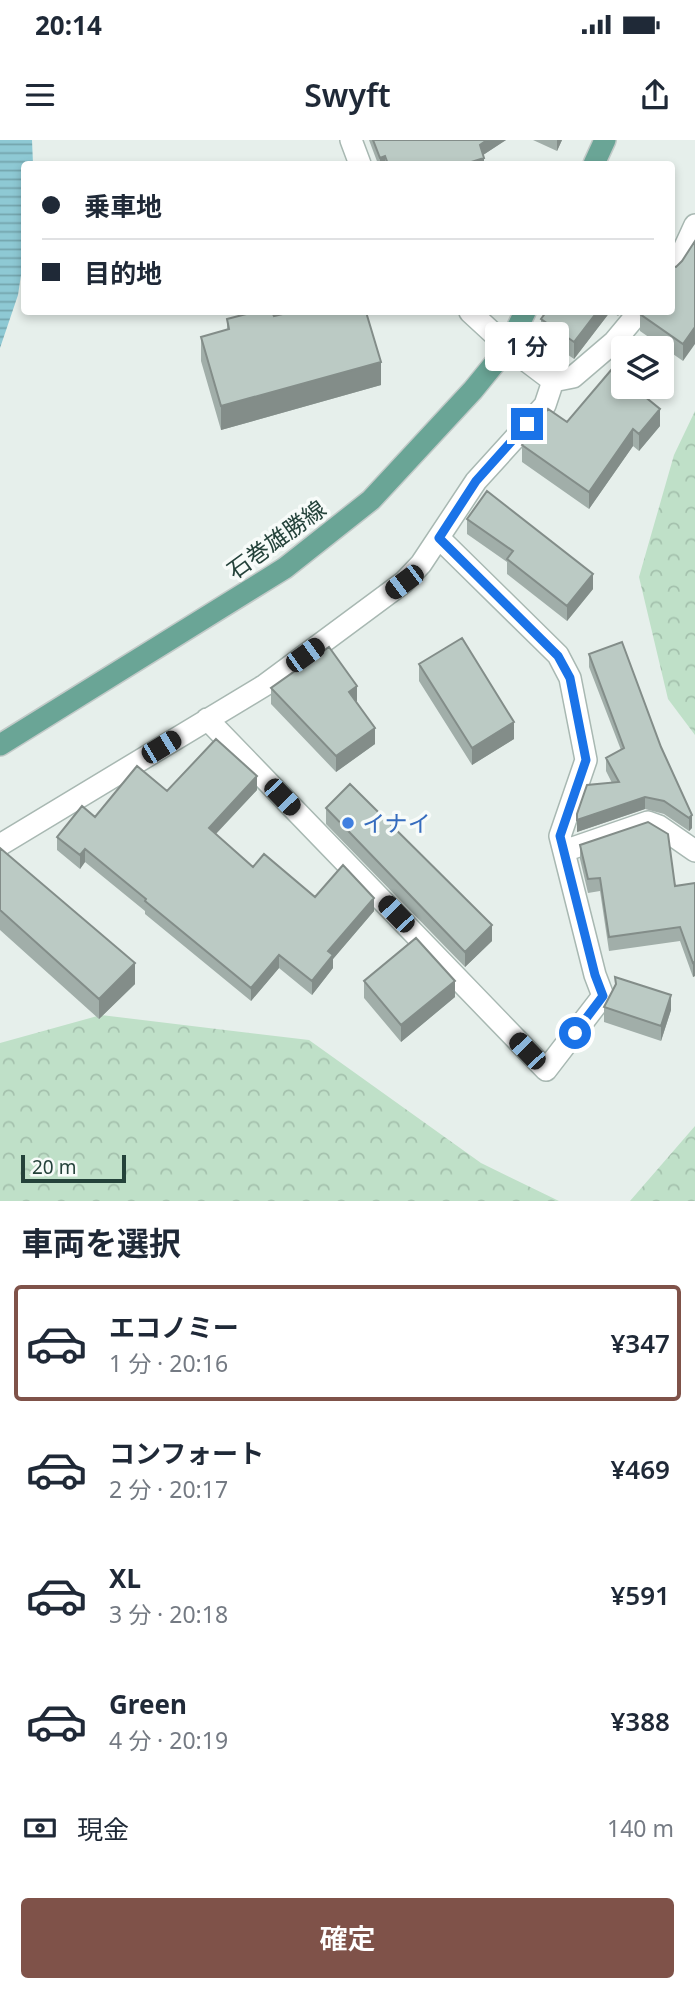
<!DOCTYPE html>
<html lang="ja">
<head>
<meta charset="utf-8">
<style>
  body { margin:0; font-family:"Noto Sans","Noto Sans JP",sans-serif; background:#f6f6f7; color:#1f2937; height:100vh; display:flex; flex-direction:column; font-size:26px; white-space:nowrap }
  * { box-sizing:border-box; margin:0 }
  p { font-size:23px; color:#747a83 }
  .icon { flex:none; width:38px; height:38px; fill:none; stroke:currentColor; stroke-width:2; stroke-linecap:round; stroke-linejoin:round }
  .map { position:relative; height:1061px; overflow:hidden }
  .sheet { display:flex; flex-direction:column; background:#fff; flex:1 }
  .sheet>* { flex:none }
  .top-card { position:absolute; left:21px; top:21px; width:654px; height:154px; border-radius:7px; box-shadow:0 4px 10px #0003; display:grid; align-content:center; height:154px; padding:0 21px; background:#fff }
  .controls { position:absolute; left:611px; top:196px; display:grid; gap:14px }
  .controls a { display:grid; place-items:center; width:63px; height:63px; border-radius:7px; background:#fff; box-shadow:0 4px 10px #0003; font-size:35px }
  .scale { position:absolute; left:21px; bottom:18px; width:105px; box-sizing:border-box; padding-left:7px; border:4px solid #24423a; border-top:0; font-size:19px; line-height:24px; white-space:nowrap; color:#24423a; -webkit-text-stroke:5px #f7fbf9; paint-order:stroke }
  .end { position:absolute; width:32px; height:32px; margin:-16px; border:9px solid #1a73e8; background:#fff; box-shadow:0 0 0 4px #fff }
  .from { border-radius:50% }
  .bubble { position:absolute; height:49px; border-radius:7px; background:#fff; box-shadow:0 4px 10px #0003; font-size:23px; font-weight:600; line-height:49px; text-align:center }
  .car { position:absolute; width:21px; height:42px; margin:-21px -10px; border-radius:9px; box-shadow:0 0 5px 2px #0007; background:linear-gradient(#222 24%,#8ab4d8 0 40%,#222 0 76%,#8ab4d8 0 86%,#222 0) }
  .top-card b { display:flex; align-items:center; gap:24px; height:66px; font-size:26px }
  .top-card b+b { border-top:2px solid #e0e1e3 }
  .top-card i { width:18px; height:18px; background:#1f2937 }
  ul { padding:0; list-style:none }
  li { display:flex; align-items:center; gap:21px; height:116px; margin:0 14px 10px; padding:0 7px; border:4px solid transparent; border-radius:7px }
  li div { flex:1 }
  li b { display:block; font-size:26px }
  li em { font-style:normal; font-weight:600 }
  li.selected { border-color:#7f5249 }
  li>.icon { width:63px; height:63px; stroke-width:1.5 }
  h2 { padding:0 21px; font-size:32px; line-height:84px }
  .pay { display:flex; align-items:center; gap:18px; height:77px; padding:0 21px; font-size:26px }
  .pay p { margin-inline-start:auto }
  .button { display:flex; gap:14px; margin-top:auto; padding:14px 21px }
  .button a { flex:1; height:80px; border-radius:7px; background:#7f5249; color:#fff; font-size:28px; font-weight:600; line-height:80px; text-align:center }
  .status { display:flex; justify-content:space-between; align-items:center; height:49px; padding:0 35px; background:#fff; direction:ltr }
  .status svg { height:19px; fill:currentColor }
  header { display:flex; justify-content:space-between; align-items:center; height:91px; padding:0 21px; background:#fff; font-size:32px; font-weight:600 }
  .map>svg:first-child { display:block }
  .forest { fill:url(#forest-crowns) }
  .water { fill:url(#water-rules) }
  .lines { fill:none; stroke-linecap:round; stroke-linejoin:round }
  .minor-casing { stroke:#a8b8b2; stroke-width:24 }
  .major-casing { stroke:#c2cac8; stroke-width:24 }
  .minor { stroke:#fff; stroke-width:21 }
  .major { stroke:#6aa596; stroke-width:21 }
  .wall { fill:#a1aea9 }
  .shaded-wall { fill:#838d89 }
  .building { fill:#bbcac4; stroke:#838d89; stroke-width:2 }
  .route { stroke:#1a73e8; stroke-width:9 }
  .shop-dot { fill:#3f7fe0; stroke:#f7fbf9; stroke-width:2.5 }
  .labels { text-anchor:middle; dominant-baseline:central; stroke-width:7; stroke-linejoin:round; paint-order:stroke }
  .street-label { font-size:23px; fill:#24423a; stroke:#f7fbf9 }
  .shop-label { font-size:23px; fill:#366cbe; stroke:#f7fbf9; text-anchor:start }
</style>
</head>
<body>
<div class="status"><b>20:14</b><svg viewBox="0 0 49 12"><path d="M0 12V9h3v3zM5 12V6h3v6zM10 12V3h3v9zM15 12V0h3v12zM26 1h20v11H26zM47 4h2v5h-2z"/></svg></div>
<header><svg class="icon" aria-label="menu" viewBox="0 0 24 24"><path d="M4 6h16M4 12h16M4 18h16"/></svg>Swyft<svg class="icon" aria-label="share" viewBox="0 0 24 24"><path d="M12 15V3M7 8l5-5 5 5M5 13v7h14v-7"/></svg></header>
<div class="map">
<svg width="695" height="1061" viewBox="0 0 695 1061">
  <defs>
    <pattern id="forest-crowns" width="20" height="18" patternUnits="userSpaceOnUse" patternTransform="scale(1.75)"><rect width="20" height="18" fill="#bfe0c8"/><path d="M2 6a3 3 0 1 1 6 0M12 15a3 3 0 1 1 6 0" fill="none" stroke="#a4c1ad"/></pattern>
    <pattern id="water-rules" width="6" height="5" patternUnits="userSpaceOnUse" patternTransform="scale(1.75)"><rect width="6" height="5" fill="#8ec9d4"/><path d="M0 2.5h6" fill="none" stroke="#74a5ad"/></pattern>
  </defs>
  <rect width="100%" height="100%" fill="#e6efeb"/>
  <path class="forest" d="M695 271V595L668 559 639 437 674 315Z
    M101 875 309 900 481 1023 559 1061H0V903Z
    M695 986V1061H630Z"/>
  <path class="water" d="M0 0H32L33 24H24V115L18 155 0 208Z"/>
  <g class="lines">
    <g class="minor-casing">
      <path id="minor" d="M351 0 360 24
        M672 130 678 122 695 85
        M470 172 508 207 553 241
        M553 241 573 237 614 202 639 172
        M207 579 546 930 603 856 595 835 560 696 586 620 570 538 558 515 439 398
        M0 705 265 545 404 442 421 424 476 341 545 265 553 241
        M564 711 648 682 659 686 695 711"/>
    </g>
    <g class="major-casing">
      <path id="major" d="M594 24 605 0
        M0 605 285 428 371 360 473 250 508 207 525 172"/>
    </g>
    <use href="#minor" class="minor"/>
    <use href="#major" class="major"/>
  </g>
  <path class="wall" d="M369 0H506L483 15 484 24H378Z
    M533 0H562L557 11Z
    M695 101 683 221 640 191V174L676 127 682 121Z
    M610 172 574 219 541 196V179Z
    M612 172H622L618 176Z
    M274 176 381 245 221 290 201 221V197L227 190V179Z
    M660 286 639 311 633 306 589 369 522 322V305Z
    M467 379 593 449 567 481 507 434V422L467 394Z
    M589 514 661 607 692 675V688L689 691 664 674 645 669 577 692V674L612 643 606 631V618L621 610 589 527Z
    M419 524 514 599 472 625 419 541Z
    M271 548 357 561 356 562 375 604 336 632 271 564Z
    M257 650 216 694 253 727 315 757 374 771 333 819V828L312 855 279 828 251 861 145 774V771L85 722 80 729 57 710V697L95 677Z
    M326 668 492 801 465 827 326 684Z
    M580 705 675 746 695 743V836L693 837 680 801 609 811 600 751 588 753 580 719Z
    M0 708 135 844 99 879 0 790Z
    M364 841 455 857 401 902 364 858Z
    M604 867 671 870 661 901 604 882Z"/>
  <path class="shaded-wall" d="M487 0H506L480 17V5Z
    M557 0H562L557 11Z
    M385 16V24H380V18Z
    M484 18V24H465Z
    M597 172H610L574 219V202Z
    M695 187V204L683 221V204Z
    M381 222V245L221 290V266Z
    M660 269V286L639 311V294Z
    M633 289V306L589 369V352Z
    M593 434V449L567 481V466Z
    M357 546V561L349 567V552Z
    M514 582V599L472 625V608Z
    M375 588V604L336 632V616Z
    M257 636V650L209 701V688Z
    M645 657V669L577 692V680Z
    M692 675V688L689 691V678Z
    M85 709V722L80 729V715Z
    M374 758V771L333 819V828L312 855V841L328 811Z
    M492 785V801L465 827V812Z
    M279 815V828L251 861V848Z
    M695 822V836L693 837V823Z
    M135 823V844L99 879V859Z
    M455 841V857L401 902V885Z
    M671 855V870L661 901V886Z"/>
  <path class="building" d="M373 0H487L480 5 484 18 465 24H388L385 16 380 18Z
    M695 101V187L683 204 640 174 642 172H672V126L676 127 682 121Z
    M254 172H272L274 176 291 172H366L381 222 221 266 201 197 229 189 227 179Z
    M546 172H597L574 202 541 179Z
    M612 229 623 238V247H633L660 269 639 294 633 289 589 352 522 305 548 269 567 282Z
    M487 351 593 434 567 466 507 419 513 411 467 379Z
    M462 498 514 582 472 608 419 524Z
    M622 502 661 607 692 675 689 678 664 661 645 657 577 680V674L587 645 619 642 606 618 624 608 589 514Z
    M329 507 357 546 349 552 375 588 336 616 271 548Z
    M216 599 257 636 209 688 253 727 264 714 315 757 343 725 374 758 328 811 333 815 312 841 279 815 251 848 145 761 146 759 85 709 80 715 57 697 82 666 95 677 137 626 167 651Z
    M350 644 492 785 465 812 326 668Z
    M648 682 668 694 675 746 695 743V822L693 823 680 787 609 797 600 738 588 739 580 705Z
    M0 708 135 823 99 859 0 770Z
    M416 798 455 841 401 885 364 841Z
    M615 837 671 855 661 886 604 867 616 844Z"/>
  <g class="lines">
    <path class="route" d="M527 284 476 341 439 398 558 516 570 538 586 620 560 696 595 835 603 856 575 893"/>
  </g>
  <circle class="shop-dot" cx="348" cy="683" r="7"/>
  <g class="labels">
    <g class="street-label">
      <text transform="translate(276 399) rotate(-36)">石巻雄勝線</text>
    </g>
    <g class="shop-label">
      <text x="362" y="683">イナイ</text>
    </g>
  </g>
</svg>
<div class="controls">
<a><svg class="icon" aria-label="layers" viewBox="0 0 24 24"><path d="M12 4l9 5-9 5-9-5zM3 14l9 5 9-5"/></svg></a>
</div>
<div class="scale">20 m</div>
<i class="end from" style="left:575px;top:893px"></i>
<i class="end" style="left:527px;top:284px"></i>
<div class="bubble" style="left:485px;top:182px;width:84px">1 分</div>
<i class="car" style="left:404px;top:442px;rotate:233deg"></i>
<i class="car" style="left:305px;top:515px;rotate:54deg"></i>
<i class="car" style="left:161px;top:607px;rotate:59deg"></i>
<i class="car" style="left:282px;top:657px;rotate:136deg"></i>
<i class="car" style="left:396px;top:774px;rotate:316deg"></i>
<i class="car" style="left:527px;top:911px;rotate:316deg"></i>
<div class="top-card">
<b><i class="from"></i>乗車地</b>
<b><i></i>目的地</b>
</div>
</div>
<section class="sheet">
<h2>車両を選択</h2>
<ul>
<li class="selected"><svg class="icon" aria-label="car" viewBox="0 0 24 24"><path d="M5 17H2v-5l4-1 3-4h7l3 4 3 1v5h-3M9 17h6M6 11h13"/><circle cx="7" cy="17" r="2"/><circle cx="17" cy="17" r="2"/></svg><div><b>エコノミー</b><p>1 分 · 20:16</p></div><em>¥347</em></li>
<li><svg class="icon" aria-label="car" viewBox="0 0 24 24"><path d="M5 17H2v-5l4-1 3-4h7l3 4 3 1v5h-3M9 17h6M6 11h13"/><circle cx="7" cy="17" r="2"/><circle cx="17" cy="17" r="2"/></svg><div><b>コンフォート</b><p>2 分 · 20:17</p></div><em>¥469</em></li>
<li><svg class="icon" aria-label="car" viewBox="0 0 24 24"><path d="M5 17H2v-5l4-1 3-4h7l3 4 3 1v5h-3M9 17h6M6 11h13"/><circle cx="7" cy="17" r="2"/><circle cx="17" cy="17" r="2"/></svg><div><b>XL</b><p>3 分 · 20:18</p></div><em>¥591</em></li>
<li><svg class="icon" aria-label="car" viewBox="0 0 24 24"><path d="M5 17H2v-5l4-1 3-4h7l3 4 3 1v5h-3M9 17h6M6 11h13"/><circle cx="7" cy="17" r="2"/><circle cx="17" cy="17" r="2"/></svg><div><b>Green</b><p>4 分 · 20:19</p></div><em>¥388</em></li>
</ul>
<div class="pay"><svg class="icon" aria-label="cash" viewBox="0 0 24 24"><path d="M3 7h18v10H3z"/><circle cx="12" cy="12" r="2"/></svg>現金<p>140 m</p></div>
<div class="button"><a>確定</a></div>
</section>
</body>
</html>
